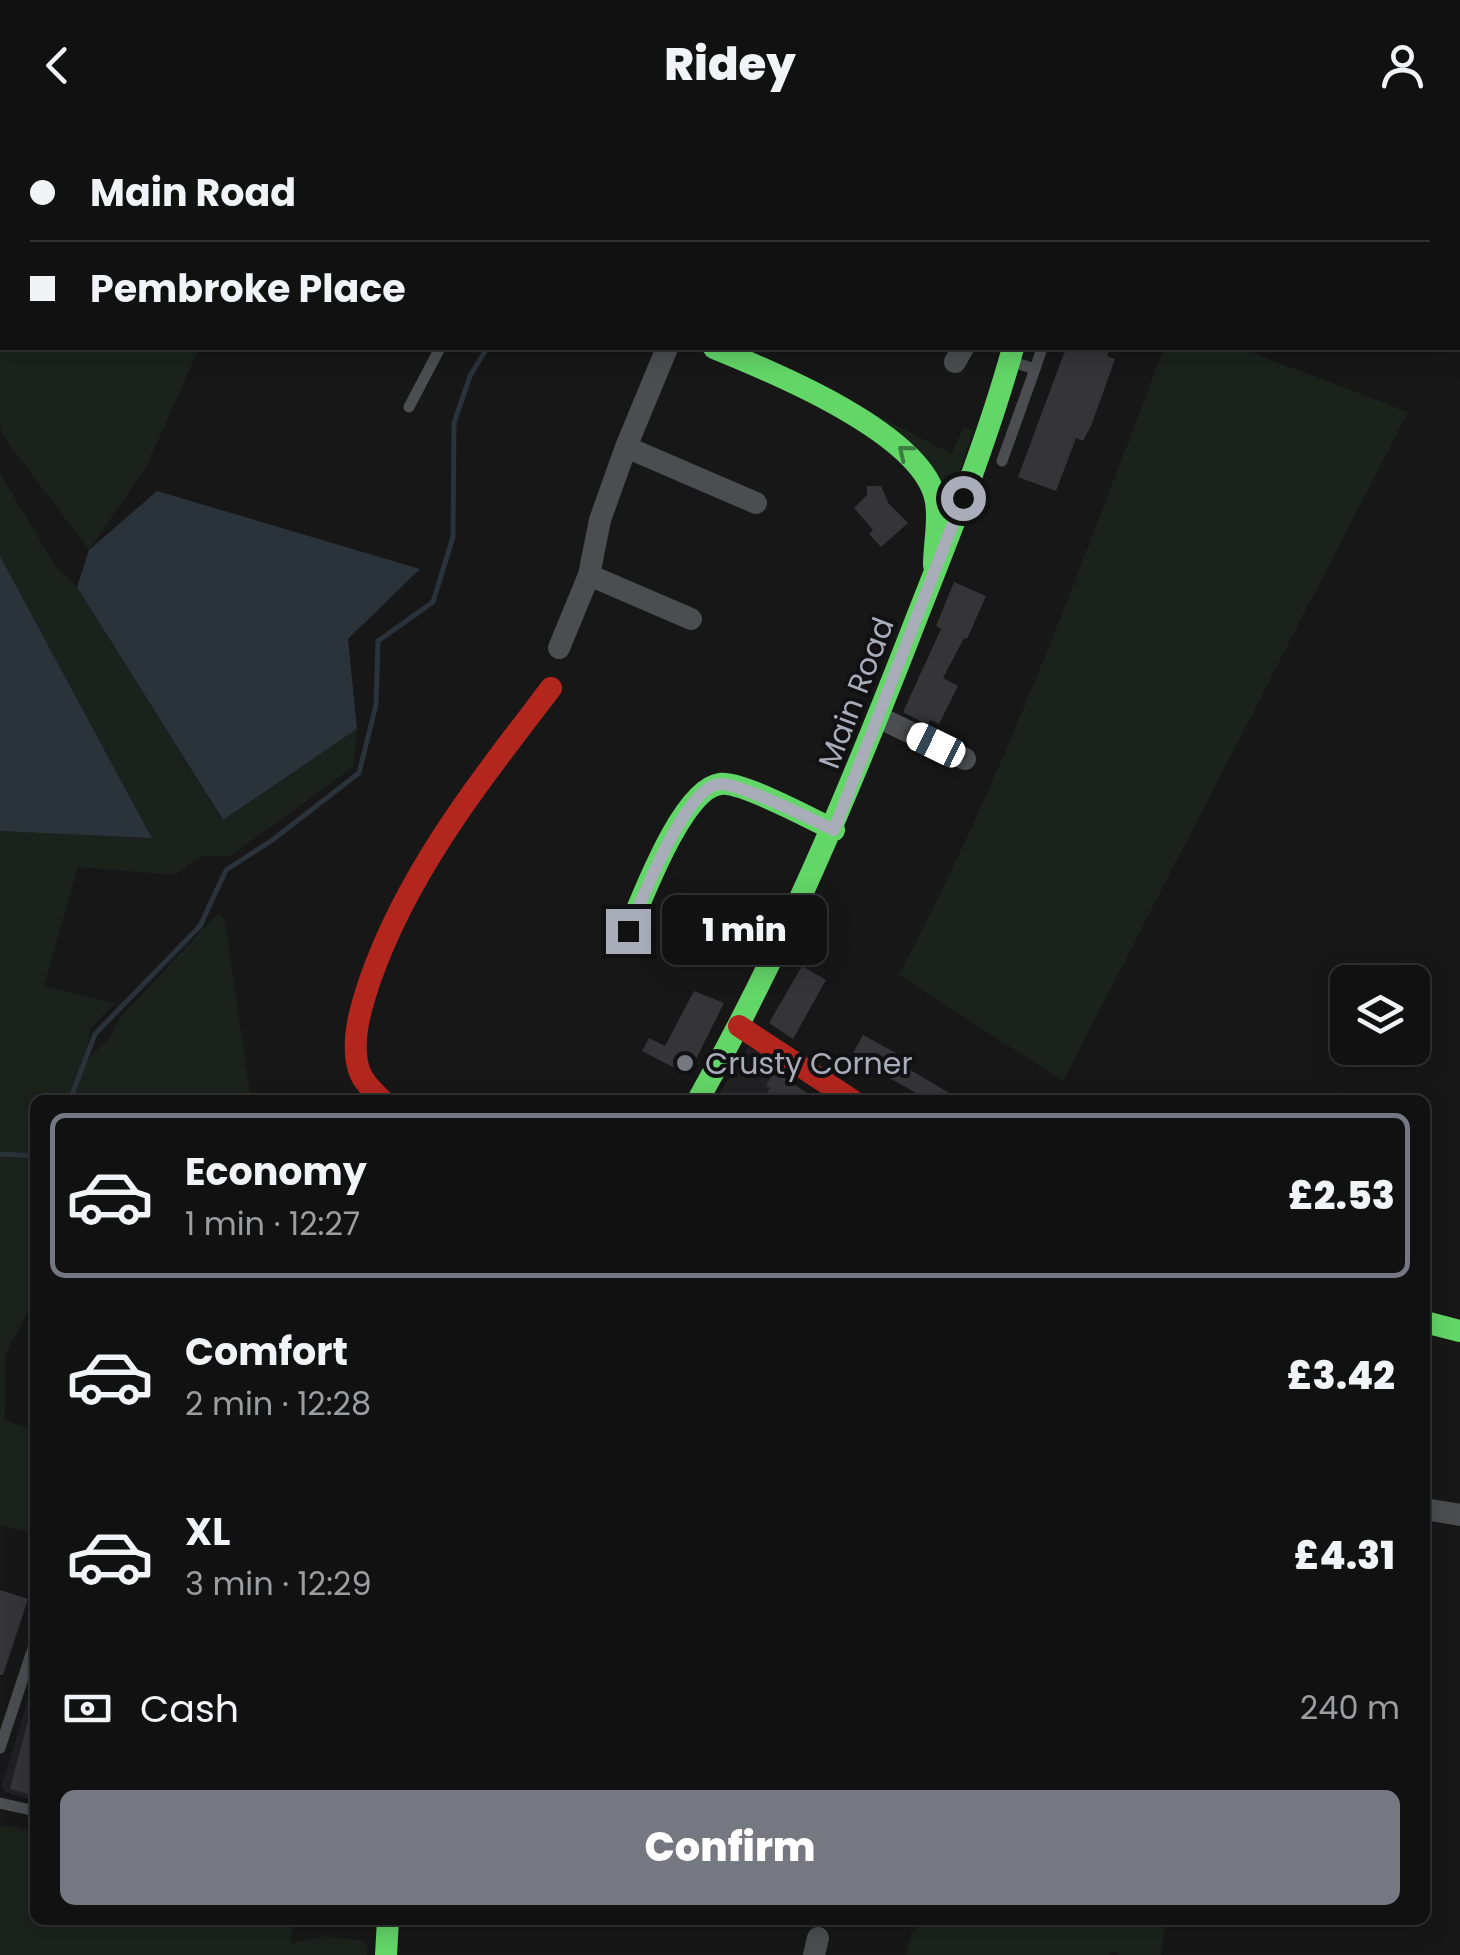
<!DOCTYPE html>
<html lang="en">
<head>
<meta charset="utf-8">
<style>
  body { margin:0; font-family:Poppins,sans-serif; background:#1a1a1b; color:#f1f3f6; height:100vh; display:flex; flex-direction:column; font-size:38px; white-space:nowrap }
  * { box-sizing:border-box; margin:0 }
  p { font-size:32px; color:#9c9d9f }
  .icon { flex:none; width:55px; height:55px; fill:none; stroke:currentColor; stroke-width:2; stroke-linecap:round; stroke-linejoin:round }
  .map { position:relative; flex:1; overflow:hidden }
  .details { position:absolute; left:30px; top:965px; width:1400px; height:830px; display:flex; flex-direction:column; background:#111112; border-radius:15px; box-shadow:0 5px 25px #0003,0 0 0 2px #303132 }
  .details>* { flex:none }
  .hud { position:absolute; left:0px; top:0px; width:1460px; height:220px; box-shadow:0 5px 25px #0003,0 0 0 2px #303132; display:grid; align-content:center; height:220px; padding:0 30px; background:#111112 }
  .tools { position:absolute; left:1330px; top:835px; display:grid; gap:20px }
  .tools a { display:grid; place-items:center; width:100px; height:100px; border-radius:15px; background:#111112; box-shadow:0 5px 25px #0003,0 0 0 2px #303132; font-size:50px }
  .end { position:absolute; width:45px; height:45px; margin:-22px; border:12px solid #a8adb9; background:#111; box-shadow:0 0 0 5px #111 }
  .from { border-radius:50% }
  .bubble { position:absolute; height:70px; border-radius:15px; background:#111112; box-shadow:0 5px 25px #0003,0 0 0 2px #303132; font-size:32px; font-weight:800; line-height:70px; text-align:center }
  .car { position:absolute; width:30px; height:60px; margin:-30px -15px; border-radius:12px; box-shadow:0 0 8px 2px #0007; background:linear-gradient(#fff 24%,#345 0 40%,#fff 0 76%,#345 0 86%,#fff 0) }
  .hud b { display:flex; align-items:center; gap:35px; height:95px; font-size:38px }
  .hud b+b { border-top:2px solid #303132 }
  .hud i { width:25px; height:25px; background:#f1f3f6 }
  ul { padding:18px 0 0; list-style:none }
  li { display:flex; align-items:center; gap:30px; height:165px; margin:0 20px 15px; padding:0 10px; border:5px solid transparent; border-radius:15px }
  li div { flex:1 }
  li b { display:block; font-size:38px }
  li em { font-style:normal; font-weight:800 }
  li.active { border-color:#757881 }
  li>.icon { width:90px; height:90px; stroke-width:1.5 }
  .pay { display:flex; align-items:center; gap:25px; height:110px; padding:0 30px; font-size:38px }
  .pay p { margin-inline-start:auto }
  .primary-button { display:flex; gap:20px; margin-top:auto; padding:20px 30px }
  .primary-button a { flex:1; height:115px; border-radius:15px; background:#757881; color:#fff; font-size:40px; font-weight:800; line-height:115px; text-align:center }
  header { display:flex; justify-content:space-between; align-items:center; height:130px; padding:0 30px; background:#111112; font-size:45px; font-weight:800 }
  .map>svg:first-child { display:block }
  .built { fill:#212124 }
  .green { fill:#1b221c }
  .water { fill:#2a323a }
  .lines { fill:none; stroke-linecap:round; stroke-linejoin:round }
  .stream { stroke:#2a323a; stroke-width:5 }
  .building { fill:#353537 }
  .lane { stroke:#4b4d51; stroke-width:11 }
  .street { stroke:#4b4d51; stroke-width:22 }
  .fast { stroke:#63d668; stroke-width:22 }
  .jam { stroke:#b3261e; stroke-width:22 }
  .oneway { stroke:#3e7d42 }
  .route { stroke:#a8adb9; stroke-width:12 }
  .poi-dot { fill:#757881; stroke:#111114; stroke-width:4 }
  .labels { text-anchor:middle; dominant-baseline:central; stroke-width:8; stroke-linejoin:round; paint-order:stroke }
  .street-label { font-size:30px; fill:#a8adb9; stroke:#111114 }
  .poi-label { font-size:30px; fill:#a8adb9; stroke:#111114; text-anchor:start }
</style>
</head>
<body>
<header><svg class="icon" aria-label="back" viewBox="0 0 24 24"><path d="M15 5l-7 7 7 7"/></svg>Ridey<svg class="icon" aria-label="person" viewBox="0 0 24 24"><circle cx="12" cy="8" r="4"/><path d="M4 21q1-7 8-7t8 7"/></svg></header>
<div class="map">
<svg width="1460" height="1825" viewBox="0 0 1460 1825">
  <rect width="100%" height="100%" fill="#171718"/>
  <path class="built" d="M748 917 784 935 762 970H715Z
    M35 1546V1670L5 1662 2 1655Z"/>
  <path class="green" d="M0 29 2 218H199L146 337 89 420 3 306 0 293Z
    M1164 218H1240L1408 282 1063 951 899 845C1006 643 1083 430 1164 218Z
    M857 275 952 324 963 298 973 301 953 361 944 366Z
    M0 343 56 437 77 457 222 690 357 599 353 637 230 726H200L175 745 78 737 44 856 115 873 91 898 84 932 110 908 119 889 219 782 225 791 251 970H35V1169L5 1225 4 1290 35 1300V1404L0 1395V701L152 707 0 426Z
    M0 1695 35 1701V1790H293L291 1813 324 1806 362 1810 368 1817 367 1825H0Z
    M924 1790H1166L1161 1825H1119L1111 1819 1109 1825H906L911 1804Z"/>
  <path class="water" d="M157 361 420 439 348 509 357 599 223 690 77 457 89 420Z
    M0 426 152 708 0 701Z"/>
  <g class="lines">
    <path class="stream" d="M614 2 615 0
      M70 970 95 904 200 796 226 740 271 711 359 643 376 575 378 511 433 472 453 407 454 293 470 246 487 218
      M0 1024 35 1026"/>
  </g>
  <path class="building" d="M1066 218H1110L1107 226 1115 229 1091 296 1083 311 1076 308 1056 361 1018 347Z
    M867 356H881L889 374 908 393 881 417 869 404 873 400 854 378 867 365Z
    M954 452 986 466 967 509 964 508 943 548 958 556 939 594 930 590 928 595 903 582 941 499 936 496Z
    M802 836 826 850 793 909 769 893Z
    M694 861 724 873 688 945 642 921 649 908 665 916Z
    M863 905 896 923 886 942 853 923Z
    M897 932 961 970H928L888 947Z
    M774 941 818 970H780L767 962 770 958 766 956Z
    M0 1460 28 1469 3 1545H0Z
    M30 1583 35 1584V1666L10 1659Z"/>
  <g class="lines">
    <path class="lane" d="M1035 239 1042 218
      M409 277 440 218
      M1002 331 1035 239 1013 232
      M0 1618 35 1512
      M0 1673 35 1681"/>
    <path class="street" d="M410 0 414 2
      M458 2 460 0
      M781 2 784 0
      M1005 2V0
      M955 232 963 218
      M626 317 756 373
      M589 445 691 489
      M559 518 589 445 600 390 626 317 667 218
      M878 587 965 629
      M1425 1379 1460 1385
      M814 1825 818 1808"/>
    <path class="fast" d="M1047 2 1048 0
      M714 218C773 242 906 297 932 358 942 381 934 411 934 435
      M628 801C642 769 682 659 720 654 741 651 812 689 834 700
      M698 970C782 821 848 664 910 505 947 410 986 316 1013 218
      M1425 1192 1460 1201
      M386 1825 388 1790"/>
    <path class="jam" d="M739 896 852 970
      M382 970C373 961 363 952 359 940 350 911 361 877 370 850 409 739 481 650 551 558"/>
  </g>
  <defs><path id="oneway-chevron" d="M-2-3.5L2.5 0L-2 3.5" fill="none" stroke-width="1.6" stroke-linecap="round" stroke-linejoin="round" transform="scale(2.5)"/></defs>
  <use class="oneway" href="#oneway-chevron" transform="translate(905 322) rotate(-141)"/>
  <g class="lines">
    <path class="route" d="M628 801C642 771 685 656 720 654 739 653 813 690 834 700L963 368"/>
  </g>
  <circle class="poi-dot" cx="685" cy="933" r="10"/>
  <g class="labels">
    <g class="street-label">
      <text transform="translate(856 563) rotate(-69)">Main Road</text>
    </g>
    <g class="poi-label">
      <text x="705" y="933">Crusty Corner</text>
    </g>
  </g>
</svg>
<div class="tools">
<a><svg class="icon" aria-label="layers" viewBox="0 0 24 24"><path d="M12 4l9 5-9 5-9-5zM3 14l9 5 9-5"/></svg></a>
</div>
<i class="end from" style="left:963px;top:368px"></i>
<i class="end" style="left:628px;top:801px"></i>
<div class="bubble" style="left:662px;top:765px;width:165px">1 min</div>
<i class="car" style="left:936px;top:615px;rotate:296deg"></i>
<div class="hud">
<b><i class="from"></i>Main Road</b>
<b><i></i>Pembroke Place</b>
</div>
<section class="details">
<ul>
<li class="active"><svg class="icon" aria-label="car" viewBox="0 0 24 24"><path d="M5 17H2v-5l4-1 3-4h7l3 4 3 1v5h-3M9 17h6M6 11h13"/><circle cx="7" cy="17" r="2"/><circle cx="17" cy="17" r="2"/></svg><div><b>Economy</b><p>1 min · 12:27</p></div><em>£2.53</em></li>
<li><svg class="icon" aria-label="car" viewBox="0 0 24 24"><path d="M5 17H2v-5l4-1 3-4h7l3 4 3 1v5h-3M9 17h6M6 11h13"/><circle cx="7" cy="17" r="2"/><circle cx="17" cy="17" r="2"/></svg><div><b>Comfort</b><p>2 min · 12:28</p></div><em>£3.42</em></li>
<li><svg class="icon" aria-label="car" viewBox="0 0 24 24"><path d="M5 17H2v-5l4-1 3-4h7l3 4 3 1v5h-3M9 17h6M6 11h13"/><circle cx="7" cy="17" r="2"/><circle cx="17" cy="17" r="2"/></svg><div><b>XL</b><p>3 min · 12:29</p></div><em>£4.31</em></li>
</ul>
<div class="pay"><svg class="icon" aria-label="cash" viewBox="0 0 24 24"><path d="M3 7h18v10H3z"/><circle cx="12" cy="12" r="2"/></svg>Cash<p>240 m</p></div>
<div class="primary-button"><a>Confirm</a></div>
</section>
</div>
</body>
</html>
